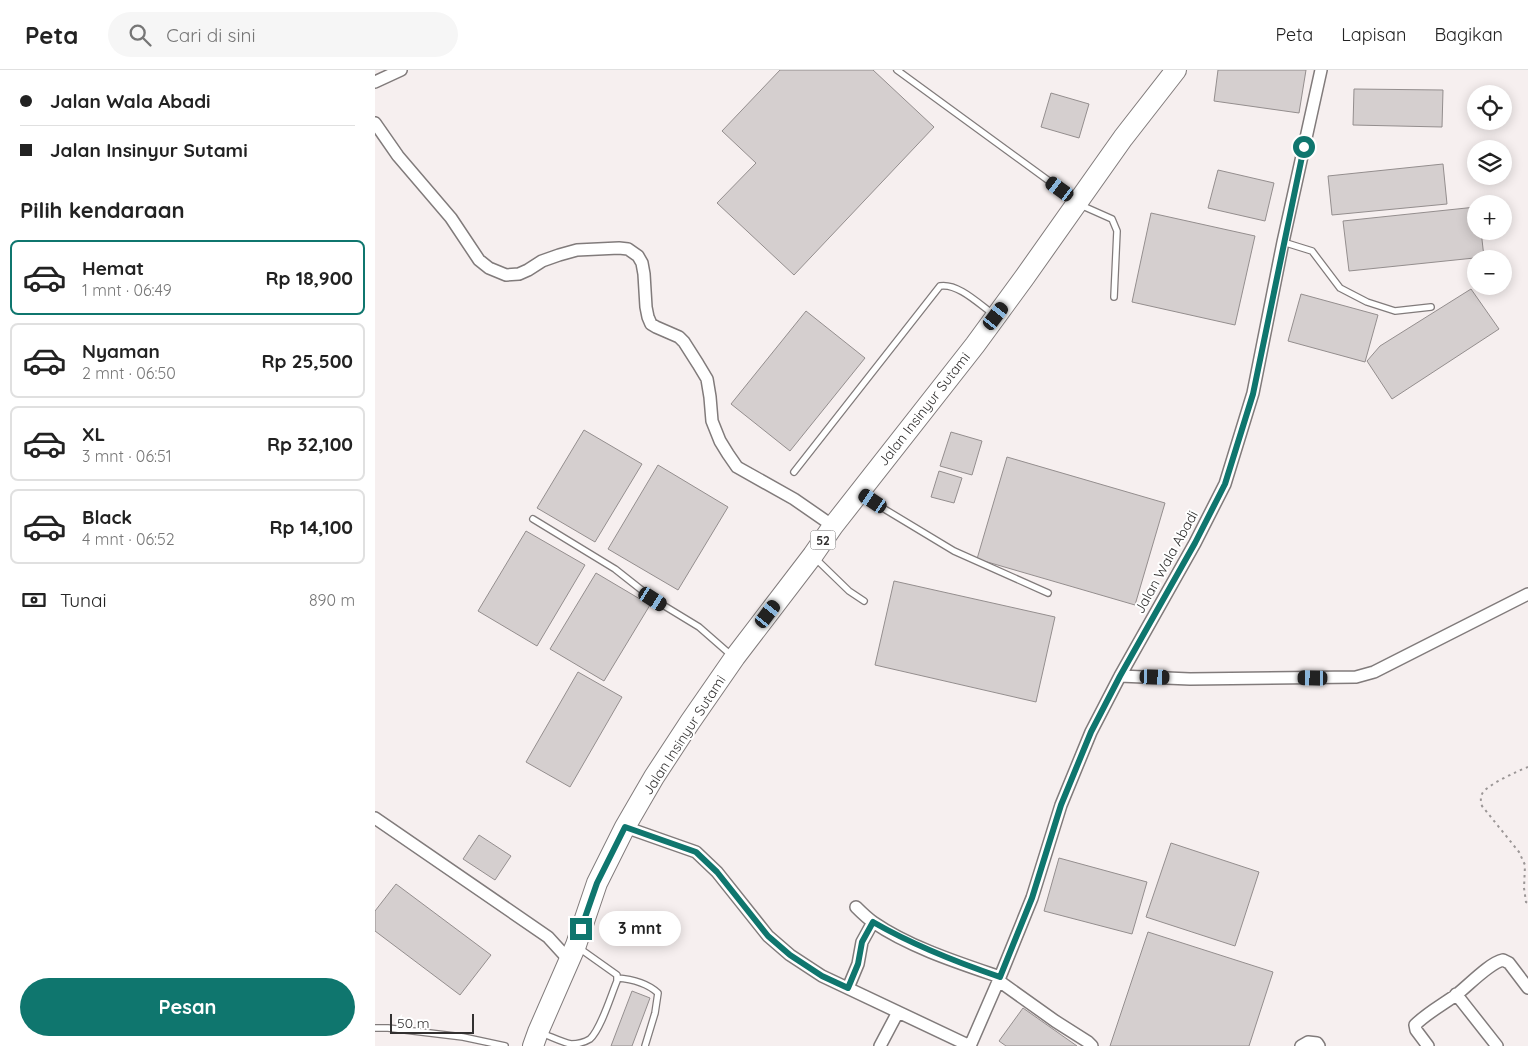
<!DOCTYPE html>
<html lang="id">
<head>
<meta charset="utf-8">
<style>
  body { margin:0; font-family:Quicksand,sans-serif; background:#f6f6f6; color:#222; height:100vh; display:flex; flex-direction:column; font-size:19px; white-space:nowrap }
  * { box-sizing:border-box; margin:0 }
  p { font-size:16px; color:#767676 }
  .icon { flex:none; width:28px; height:28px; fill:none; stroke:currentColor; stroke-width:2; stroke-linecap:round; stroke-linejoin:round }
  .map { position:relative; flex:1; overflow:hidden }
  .details { display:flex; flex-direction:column; background:#fff; width:375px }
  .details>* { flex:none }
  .top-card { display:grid; align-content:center; height:110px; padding:0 20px; background:#fff }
  .tools { position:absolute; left:1092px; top:15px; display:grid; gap:10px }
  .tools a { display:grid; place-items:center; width:45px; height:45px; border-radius:50%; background:#fff; box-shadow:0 2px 12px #0003; font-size:25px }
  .scale { position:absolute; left:15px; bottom:12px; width:84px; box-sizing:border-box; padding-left:5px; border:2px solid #323030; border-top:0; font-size:14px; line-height:18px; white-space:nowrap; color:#323030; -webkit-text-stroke:4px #fff; paint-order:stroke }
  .end { position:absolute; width:22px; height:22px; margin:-11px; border:6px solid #0f766e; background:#fff; box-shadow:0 0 0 2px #fff }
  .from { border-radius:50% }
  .bubble { position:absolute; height:35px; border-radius:18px; background:#fff; box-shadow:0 2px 12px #0003; font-size:16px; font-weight:700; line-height:35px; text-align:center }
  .car { position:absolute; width:15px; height:30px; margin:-15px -8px; border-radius:6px; box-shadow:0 0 4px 1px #0007; background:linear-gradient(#222 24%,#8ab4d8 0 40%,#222 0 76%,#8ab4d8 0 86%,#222 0) }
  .top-card b { display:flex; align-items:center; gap:18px; height:48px; font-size:19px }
  .top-card b+b { border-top:1px solid #e0e0e0 }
  .top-card i { width:12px; height:12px; background:#222 }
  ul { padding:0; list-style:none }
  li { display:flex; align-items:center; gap:15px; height:75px; margin:0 10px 8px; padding:0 10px; border:2px solid #e0e0e0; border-radius:8px }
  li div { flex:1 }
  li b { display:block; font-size:19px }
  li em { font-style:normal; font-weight:700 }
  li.current { border-color:#0f766e }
  li>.icon { width:45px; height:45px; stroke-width:1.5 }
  h2 { padding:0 20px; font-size:22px; line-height:60px }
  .pay { display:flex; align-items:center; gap:12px; height:55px; padding:0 20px; font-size:19px }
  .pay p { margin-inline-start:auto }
  .primary-button { display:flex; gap:10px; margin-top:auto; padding:10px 20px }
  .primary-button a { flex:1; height:58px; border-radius:30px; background:#0f766e; color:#fff; font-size:20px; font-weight:700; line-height:58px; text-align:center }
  header { display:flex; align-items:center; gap:30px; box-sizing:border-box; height:70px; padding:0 25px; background:#fff; border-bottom:1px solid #e0e0e0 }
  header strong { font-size:24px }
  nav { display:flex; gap:28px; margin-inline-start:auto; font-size:18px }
  .search { width:350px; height:45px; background:#f6f6f6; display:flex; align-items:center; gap:12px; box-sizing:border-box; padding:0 18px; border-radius:28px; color:#767676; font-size:19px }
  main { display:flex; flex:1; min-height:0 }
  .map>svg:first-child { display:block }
  .building { fill:#d5cfcf; stroke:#948e8e }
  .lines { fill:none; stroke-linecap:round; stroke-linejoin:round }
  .service-casing { stroke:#817b7b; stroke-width:8 }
  .minor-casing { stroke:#817b7b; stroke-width:14 }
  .trunk-casing { stroke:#817b7b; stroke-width:22 }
  .path { stroke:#9b9696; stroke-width:2; stroke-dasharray:2.5 4; stroke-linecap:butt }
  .service { stroke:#fff; stroke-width:5.5 }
  .minor { stroke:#fff; stroke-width:11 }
  .trunk { stroke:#fff; stroke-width:20 }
  .route { stroke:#0f766e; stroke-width:6 }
  .labels { text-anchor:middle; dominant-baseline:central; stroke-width:4; stroke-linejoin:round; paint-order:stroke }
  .shield { fill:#fff; stroke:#706e6e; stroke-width:1 }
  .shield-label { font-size:12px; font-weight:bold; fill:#323030 }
  .street-label { font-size:14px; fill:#323030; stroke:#fff }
</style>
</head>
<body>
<header>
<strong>Peta</strong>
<div class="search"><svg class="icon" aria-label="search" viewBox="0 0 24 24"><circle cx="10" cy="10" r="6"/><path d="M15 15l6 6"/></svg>Cari di sini</div>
<nav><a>Peta</a><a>Lapisan</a><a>Bagikan</a></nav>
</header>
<main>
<section class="details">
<div class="top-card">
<b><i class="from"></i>Jalan Wala Abadi</b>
<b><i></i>Jalan Insinyur Sutami</b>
</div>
<h2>Pilih kendaraan</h2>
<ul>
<li class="current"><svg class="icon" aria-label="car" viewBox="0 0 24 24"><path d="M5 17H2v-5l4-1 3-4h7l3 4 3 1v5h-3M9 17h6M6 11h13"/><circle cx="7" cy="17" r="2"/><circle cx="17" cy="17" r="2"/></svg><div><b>Hemat</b><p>1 mnt · 06:49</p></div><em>Rp 18,900</em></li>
<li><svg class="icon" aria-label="car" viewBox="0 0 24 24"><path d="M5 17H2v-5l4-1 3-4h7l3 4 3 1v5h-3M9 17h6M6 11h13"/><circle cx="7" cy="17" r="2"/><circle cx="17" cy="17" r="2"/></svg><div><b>Nyaman</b><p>2 mnt · 06:50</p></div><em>Rp 25,500</em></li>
<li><svg class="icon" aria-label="car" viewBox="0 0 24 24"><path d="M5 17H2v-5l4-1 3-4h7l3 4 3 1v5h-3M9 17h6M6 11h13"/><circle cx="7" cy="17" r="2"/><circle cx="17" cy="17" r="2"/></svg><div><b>XL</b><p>3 mnt · 06:51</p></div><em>Rp 32,100</em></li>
<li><svg class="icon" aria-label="car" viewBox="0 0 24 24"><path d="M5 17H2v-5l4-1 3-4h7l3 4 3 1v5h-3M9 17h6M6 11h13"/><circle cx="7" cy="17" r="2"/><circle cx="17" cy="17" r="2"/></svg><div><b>Black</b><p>4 mnt · 06:52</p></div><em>Rp 14,100</em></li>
</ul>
<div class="pay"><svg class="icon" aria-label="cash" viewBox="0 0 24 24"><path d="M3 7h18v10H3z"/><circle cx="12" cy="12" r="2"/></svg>Tunai<p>890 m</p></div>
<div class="primary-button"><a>Pesan</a></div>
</section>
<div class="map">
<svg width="1153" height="976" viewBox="0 0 1153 976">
  <rect width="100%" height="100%" fill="#f6efef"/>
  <path class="building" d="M405 0H498L559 57 419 205 342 133 381 93 347 61Z
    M843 0H931L924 43 839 31Z
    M979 19 1068 20 1067 57 978 55Z
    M676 23 714 34 704 68 666 57Z
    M1068 94 1072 134 957 145 953 106Z
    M843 100 899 113 890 151 833 138Z
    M1101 137V161H1106L1109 187 974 201 968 151Z
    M776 143 880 166 860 255 757 232Z
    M1096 219 1124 259 1017 329 992 291 1005 276Z
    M926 224 1003 245 990 292 913 271Z
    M431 241 490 288 415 381 356 334Z
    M209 360 267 394 220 472 162 438Z
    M576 362 607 371 597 405 565 396Z
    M632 387 790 433 760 535 602 489Z
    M283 395 353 437 303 520 233 479Z
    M564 401 587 408 579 433 556 427Z
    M151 461 210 495 162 576 103 541Z
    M221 503 275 535 229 611 175 579Z
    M519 511 680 547 661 632 500 595Z
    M203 602 247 627 195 717 151 692Z
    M104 765 136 786 120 810 88 789Z
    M796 773 884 802 860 876 771 847Z
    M684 788 772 812 757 864 669 841Z
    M21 814 116 885 85 925 0 861V841Z
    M773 862 898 902 874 976H735Z
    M257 921 275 928 257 976H236Z
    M648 938 702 976H631L624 971Z"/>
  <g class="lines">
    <g class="service-casing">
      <path id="service" d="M522 0 685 119 701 133 737 149 742 161 739 227
        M908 172 937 181 965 218 992 232 1020 241 1056 237
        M419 402 565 216C583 213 604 234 618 244
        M488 424 511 440 579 481 673 523
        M158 449 240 499 278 529 324 557 356 585
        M440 488 474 521 489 531
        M242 908C256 909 272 913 283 923L280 943 270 976
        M0 958H13L88 967 130 976
        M166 963C175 966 186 972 196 974 202 974 210 972 215 969 226 959 236 925 242 911V905L204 878"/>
    </g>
    <g class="minor-casing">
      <path id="minor" d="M0 12 26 0
        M0 53 23 86 76 148 104 190 114 198 131 205 144 204 153 200 167 191 184 185 202 180 244 178 253 179 263 186 267 193 269 204 271 237 273 247 276 254 281 257 304 267 309 272 323 294 332 309 335 327 337 351 345 371 353 384 362 397 419 429 458 456
        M745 606 815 609 981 607 999 602 1153 524
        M0 748 173 867 194 890
        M250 757 321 782 342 802 393 866 415 885 447 906 595 976
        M481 837C486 842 492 848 498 852 534 877 584 893 625 907
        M624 911 680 951 713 972 717 976
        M473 918 483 894 487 872 498 852
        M1081 924 1122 976
        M505 976 523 942
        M595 976 625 907 657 828 686 735 716 662 745 606 820 473 850 414 878 323 908 172 946 0
        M926 976 933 972 942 973 944 976
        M1053 976 1041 960 1040 955C1052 943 1067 935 1081 925 1093 916 1114 893 1128 890L1134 893 1153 918"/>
    </g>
    <g class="trunk-casing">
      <path id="trunk" d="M158 976 163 962 201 875 222 813 250 757 279 707 315 652 360 587 438 485 458 456 600 275 649 208 748 68 801 0"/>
    </g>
    <path class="path" d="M1153 697C1143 701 1111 715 1107 724 1105 728 1106 732 1107 736L1144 782 1150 795 1149 818 1151 832 1153 833"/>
    <use href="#service" class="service"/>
    <use href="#minor" class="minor"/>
    <use href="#trunk" class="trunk"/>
  </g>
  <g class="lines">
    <path class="route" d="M206 859 222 813 250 757 321 782 342 802 393 866 415 885 447 906 473 918 483 894 487 872 498 852C538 875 581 892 625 907L657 828 686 735 716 662 745 606 820 473 850 414 878 324 929 77"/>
  </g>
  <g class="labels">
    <rect class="shield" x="435.5" y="460.5" width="25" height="19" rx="4"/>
    <g class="shield-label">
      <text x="448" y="470">52</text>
    </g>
    <g class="street-label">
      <text transform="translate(549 339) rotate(-52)">Jalan Insinyur Sutami</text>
      <text transform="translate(791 492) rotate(-61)">Jalan Wala Abadi</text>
      <text transform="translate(309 665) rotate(-57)">Jalan Insinyur Sutami</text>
    </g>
  </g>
</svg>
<div class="tools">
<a><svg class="icon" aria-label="locate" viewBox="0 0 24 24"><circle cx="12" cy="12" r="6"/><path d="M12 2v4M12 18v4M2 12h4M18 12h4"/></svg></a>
<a><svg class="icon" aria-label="layers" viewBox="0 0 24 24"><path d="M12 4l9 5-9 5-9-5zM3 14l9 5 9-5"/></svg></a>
<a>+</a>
<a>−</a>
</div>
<div class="scale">50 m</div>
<i class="end from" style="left:929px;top:77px"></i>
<i class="end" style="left:206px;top:859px"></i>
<div class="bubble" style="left:224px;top:841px;width:82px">3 mnt</div>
<i class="car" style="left:685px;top:119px;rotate:306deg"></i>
<i class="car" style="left:621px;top:246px;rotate:37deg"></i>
<i class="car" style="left:498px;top:431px;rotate:304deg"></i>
<i class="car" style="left:278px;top:529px;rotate:123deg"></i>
<i class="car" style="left:393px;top:544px;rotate:37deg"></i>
<i class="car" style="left:780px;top:607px;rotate:92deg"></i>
<i class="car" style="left:938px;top:608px;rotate:271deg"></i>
</div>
</main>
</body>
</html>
